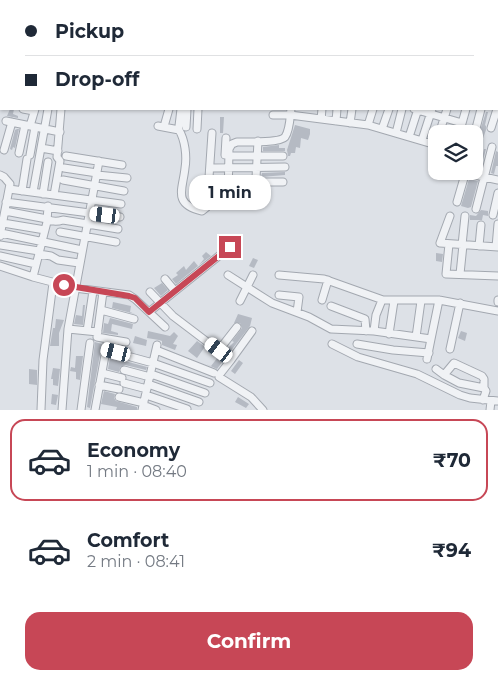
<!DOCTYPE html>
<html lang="en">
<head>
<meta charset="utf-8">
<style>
  body { margin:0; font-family:Montserrat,sans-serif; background:#f2f2f3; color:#1f2937; height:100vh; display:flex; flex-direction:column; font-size:19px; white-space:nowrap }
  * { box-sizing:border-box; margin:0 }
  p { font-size:16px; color:#747a83 }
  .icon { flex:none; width:28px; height:28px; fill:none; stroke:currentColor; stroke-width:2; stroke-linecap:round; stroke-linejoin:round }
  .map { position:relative; height:410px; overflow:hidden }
  .sheet { display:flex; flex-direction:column; background:#fff; flex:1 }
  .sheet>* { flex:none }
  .top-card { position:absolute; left:0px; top:0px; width:499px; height:110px; box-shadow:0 1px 4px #0004; display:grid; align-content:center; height:110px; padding:0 25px; background:#fff }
  .buttons { position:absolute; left:428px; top:125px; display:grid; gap:10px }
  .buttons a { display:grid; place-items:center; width:55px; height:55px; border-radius:10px; background:#fff; box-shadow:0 1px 4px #0004; font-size:25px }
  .end { position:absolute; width:22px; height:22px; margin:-11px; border:6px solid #c74756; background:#fff; box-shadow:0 0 0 2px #fff }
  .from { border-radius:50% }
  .bubble { position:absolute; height:35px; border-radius:15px; background:#fff; box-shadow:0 1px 4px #0004; font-size:16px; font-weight:700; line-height:35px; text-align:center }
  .car { position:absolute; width:15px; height:30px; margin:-15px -8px; border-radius:6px; box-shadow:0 0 4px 1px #0007; background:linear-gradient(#fff 24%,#345 0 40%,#fff 0 76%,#345 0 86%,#fff 0) }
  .top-card b { display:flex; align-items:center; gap:18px; height:48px; font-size:19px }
  .top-card b+b { border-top:1px solid #e0e1e3 }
  .top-card i { width:12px; height:12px; background:#1f2937 }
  ul { padding:9px 0 0; list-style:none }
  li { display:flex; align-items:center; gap:15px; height:82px; margin:0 10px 8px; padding:0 15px; border:2px solid transparent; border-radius:15px }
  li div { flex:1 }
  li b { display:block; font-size:19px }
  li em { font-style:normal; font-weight:700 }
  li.on { border-color:#c74756 }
  li>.icon { width:45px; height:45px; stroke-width:1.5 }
  .action { display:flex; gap:10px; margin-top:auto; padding:10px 25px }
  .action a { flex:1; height:58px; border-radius:15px; background:#c74756; color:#fff; font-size:20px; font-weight:700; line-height:58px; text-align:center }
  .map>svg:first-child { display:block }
  .building { fill:#b5bac3 }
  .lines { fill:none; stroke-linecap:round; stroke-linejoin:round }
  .minor-casing { stroke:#a3a8b0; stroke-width:9 }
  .major-casing { stroke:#9da5b2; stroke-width:11 }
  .minor { stroke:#f0f2f5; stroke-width:7 }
  .major { stroke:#fff; stroke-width:9 }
  .route { stroke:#c74756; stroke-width:6 }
</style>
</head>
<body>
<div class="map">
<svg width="498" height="410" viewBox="0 0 498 410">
  <rect width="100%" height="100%" fill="#dde1e7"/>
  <path class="building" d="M10 109H14L13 114 18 116V118L7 116Z
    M486 112H488L485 125 486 126V130L482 141 477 140Z
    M220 117H224L223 133H220Z
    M295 125 310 129V134L308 140 301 138 300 148 296 147 295 153H291L290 156H288L287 150Z
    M17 129H19L15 148 13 147 12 150 10 149 15 130Z
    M279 145V148H285V151H263V147Z
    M484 149H486L480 171 474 169 476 152 483 154Z
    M496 151 498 152V166H496L494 174 491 173Z
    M285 172V175L261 177 262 173Z
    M469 179 478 181 471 207 468 208 461 206Z
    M259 200 258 204 251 203V206H232L233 201H255Z
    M481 210 488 211V216L483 215 482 220H470V215L476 216Z
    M206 252 211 256 199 265 204 259 202 256Z
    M436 253 443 254 442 262 436 261Z
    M253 258 258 260 254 268 249 266Z
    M194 261 198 266 176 284 172 279 178 275 176 273 184 266 186 270Z
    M162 283 168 290 161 296 154 288Z
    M113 302 131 306 130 312 135 314 112 308Z
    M83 305H85L83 325 74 324 76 315 82 316Z
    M238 314 252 318 250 326 230 352 226 350 234 342 232 341 242 328 240 323H234Z
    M110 318 133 324 132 329 112 324 111 331 118 333V335L103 333 104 323 108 324Z
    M56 319 64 320 59 333V346H50L53 328H55Z
    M148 331 170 336 174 332 178 336 173 344 177 345 175 350 162 345V341L159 340 147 338Z
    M461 331 467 333 465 341 458 338Z
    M135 336 147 340 146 346 133 343Z
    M193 338 204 346V348L197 358 188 351 197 341Z
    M95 342 102 344 90 408 87 407Z
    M76 356H83L80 380 76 379V372L70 371 71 367 75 368Z
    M110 357 147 367 146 370 125 365 120 367 119 372 108 369Z
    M218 357 223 361 217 369 206 364 211 366Z
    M239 360 243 363 235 374 231 371Z
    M53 368 60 369 58 386 53 385V379H51Z
    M29 369 37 370V385L29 384Z
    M104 391 115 394 114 398 116 401 137 407V410H116L117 407 101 404Z
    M52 394 58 395 56 405 51 404Z
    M238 397 249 404 246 408 235 402Z"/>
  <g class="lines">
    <g class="minor-casing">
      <path id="minor" d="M72 0 76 1
        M128 0 133 1
        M195 0 200 1
        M245 0 246 1
        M311 0 314 1
        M354 0 357 1
        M484 0 488 1
        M45 1 46 0
        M110 1V0
        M143 1V0
        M177 1V0
        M210 1 211 0
        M303 1V0
        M339 1 340 0
        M399 1V0
        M0 13H1
        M0 26 1 27
        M0 41H1
        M498 50V49
        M23 109 34 111
        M414 109 462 123
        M273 115H290L368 125 436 145
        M321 119 322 109
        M6 121 60 132
        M336 121 337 109
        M165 123 169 109
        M350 123 352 109
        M368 125 373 109
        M30 126 35 109
        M158 126 179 130C185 140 187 156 185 168 183 189 172 204 202 211L207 207 212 133
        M179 126 181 109
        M186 127 187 109
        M491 128 497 109
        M197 129 198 109
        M382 129 389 109
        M396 133 402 109
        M439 134 447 109
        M459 134 466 109
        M474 136 481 109
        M409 137 418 109
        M422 140 432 109
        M41 148 58 151
        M4 150 12 122
        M19 153 25 125
        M30 155 35 127
        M225 155 226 138
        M66 156 122 165
        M229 156H283
        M64 168 97 173
        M210 168 285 167
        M466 173 498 180
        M0 175 4 177 10 184 0 236
        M97 175 127 178
        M63 180 124 191
        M228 182H283
        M9 189 121 204
        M22 191 27 159
        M33 192 48 109
        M43 194 48 162
        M54 195 60 161 57 157 61 109
        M228 196H255L258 141
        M6 202 120 217
        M457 202 466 171
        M228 203 229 149 232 144 237 142C247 142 280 143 285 137 290 130 290 117 291 109
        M476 209 492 147
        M5 211 47 219C52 222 57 222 63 220L118 229
        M493 215 498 193
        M450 216 440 243 498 247
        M3 223 45 230
        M60 232 116 242
        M1 233 82 250
        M449 244 446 274 498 276
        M0 245 39 251
        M462 245 465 216
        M479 246 481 225
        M496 247 498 224
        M39 254 51 256 58 260 79 263
        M0 256 36 264
        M0 266 33 277 47 222 48 206
        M460 274 463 245
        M228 275 272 303 309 317 331 329 374 331 431 339 439 300
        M279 275 324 279 383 300H439L498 311
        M33 277 75 288 129 295 135 299 165 327
        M165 279 175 291
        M150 292 173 316 231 360 220 374 219 377 251 397 263 410
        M279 295 299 297 297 312
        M322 300 328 280
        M240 301 253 275
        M498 302V300
        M331 306 365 319 366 331
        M101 310 134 319
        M149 312 230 247
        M68 329 98 332
        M87 331 93 291
        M374 331 376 315 382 300
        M389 334 394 301
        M416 337 421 301
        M108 339 126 342
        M332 344 358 357 417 374 460 395 470 398 498 401
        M357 344 393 350 429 353
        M450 349 460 303
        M106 350 126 355
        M156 350 214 373
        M219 350 237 327
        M131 357 153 363 210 383
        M427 359 431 339
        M231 360 252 331
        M436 369 444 375 454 363 482 376 484 379V388
        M124 370 150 377
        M102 373 122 378
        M151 374 205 393
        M444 375 459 383 484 388 486 391 483 400
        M124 383 147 389
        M148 384 199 402
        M99 385 119 389
        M146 395 187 409
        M119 397 144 403
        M143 405 156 410
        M41 410 43 360 53 283
        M62 410 68 329 99 161
        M81 410 90 343
        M95 410 108 339 97 337 103 292
        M142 410 157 345
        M490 410 491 401"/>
    </g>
    <g class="major-casing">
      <path id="major" d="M16 1V0
        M0 68 1 62"/>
    </g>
    <use href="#minor" class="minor"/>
    <use href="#major" class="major"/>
  </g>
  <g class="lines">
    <path class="route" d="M64 285 129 296 135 298 149 312 230 247"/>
  </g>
</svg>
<div class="buttons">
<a><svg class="icon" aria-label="layers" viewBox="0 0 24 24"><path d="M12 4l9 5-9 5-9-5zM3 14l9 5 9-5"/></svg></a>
</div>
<i class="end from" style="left:64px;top:285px"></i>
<i class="end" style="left:230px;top:247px"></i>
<div class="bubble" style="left:189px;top:175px;width:82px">1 min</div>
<i class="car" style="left:105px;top:215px;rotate:277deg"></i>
<i class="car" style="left:219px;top:350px;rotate:307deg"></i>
<i class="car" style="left:116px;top:352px;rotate:284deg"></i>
<div class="top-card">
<b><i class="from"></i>Pickup</b>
<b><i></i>Drop-off</b>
</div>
</div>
<section class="sheet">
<ul>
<li class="on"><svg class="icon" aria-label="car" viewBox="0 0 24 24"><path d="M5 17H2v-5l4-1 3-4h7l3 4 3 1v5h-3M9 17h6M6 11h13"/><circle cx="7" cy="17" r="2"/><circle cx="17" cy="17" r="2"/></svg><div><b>Economy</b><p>1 min · 08:40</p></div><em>₹70</em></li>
<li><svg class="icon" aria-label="car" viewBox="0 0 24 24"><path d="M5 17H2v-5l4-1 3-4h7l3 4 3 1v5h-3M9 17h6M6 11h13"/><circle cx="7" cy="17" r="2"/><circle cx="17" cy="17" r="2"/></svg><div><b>Comfort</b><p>2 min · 08:41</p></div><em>₹94</em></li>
</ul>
<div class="action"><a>Confirm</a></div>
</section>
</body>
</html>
